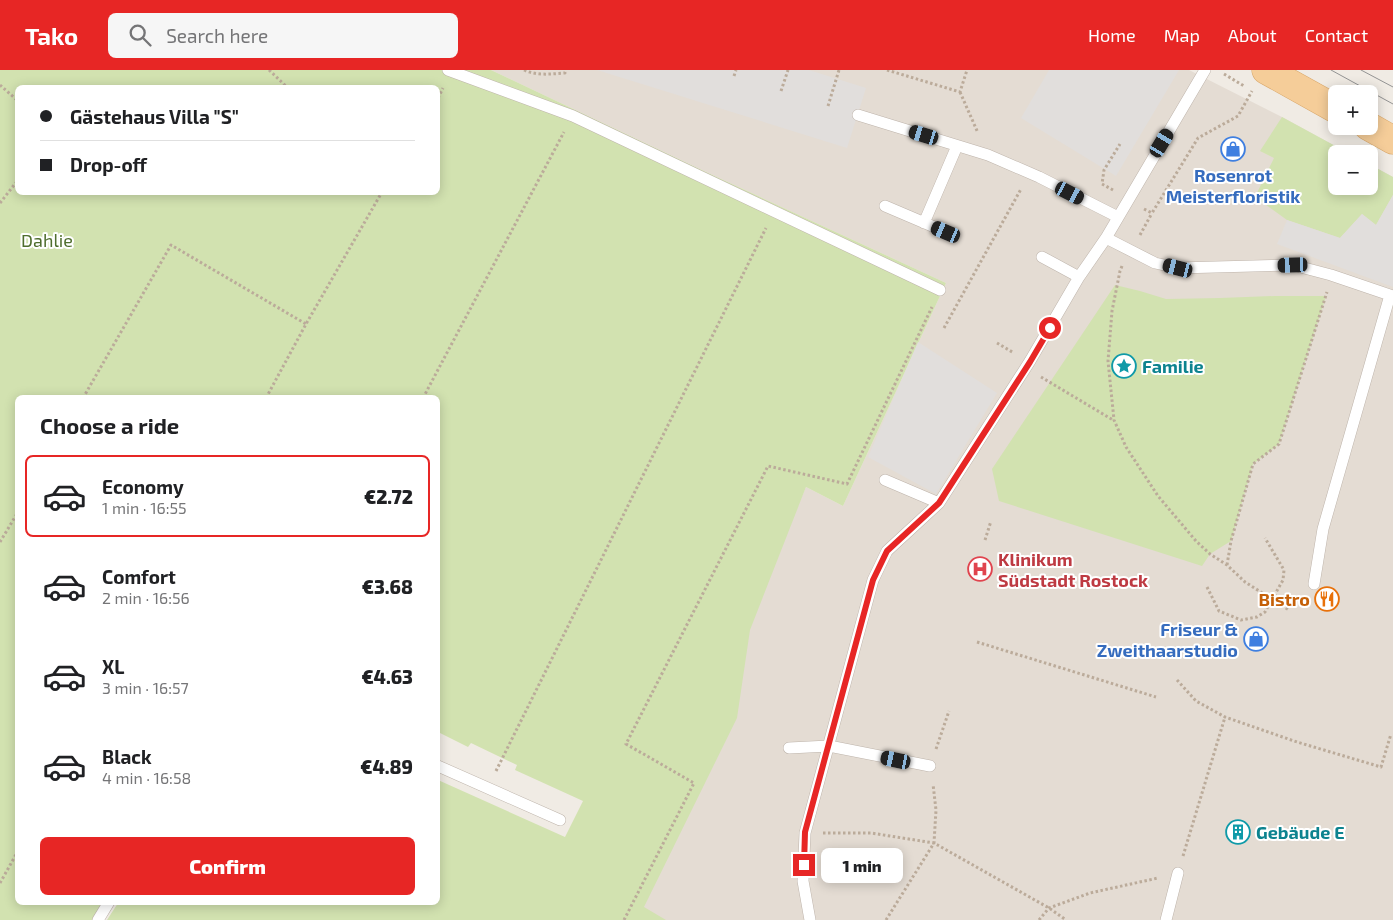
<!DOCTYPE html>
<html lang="en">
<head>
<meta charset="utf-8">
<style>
  body { margin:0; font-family:"Exo 2",sans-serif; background:#f6f6f6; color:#202124; height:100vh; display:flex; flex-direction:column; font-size:19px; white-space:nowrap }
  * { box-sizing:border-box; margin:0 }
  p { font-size:16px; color:#757577 }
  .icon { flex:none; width:28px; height:28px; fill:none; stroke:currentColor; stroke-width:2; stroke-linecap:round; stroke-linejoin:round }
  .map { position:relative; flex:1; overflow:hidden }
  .side { position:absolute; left:15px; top:325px; width:425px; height:510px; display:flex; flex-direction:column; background:#fff; border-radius:8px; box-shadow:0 2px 12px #0003 }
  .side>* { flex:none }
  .top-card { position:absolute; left:15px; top:15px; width:425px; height:110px; border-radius:8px; box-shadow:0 2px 12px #0003; display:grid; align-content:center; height:110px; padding:0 25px; background:#fff }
  .tools { position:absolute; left:1328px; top:15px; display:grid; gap:10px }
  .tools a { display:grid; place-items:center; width:50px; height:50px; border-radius:8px; background:#fff; box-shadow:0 2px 12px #0003; font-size:25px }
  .end { position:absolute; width:22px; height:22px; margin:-11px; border:6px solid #e72625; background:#fff; box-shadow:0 0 0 2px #fff }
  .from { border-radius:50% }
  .bubble { position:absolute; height:35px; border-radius:8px; background:#fff; box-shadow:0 2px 12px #0003; font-size:16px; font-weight:800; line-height:35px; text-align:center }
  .car { position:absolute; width:15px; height:30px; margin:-15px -8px; border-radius:6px; box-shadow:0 0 4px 1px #0007; background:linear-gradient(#222 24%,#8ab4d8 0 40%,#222 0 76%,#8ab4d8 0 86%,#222 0) }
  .top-card b { display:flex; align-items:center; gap:18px; height:48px; font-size:19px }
  .top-card b+b { border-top:1px solid #e0e0e0 }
  .top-card i { width:12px; height:12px; background:#202124 }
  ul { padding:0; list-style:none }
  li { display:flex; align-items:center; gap:15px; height:82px; margin:0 10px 8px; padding:0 15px; border:2px solid transparent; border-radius:8px }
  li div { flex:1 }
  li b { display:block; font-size:19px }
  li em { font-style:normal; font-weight:800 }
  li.selected { border-color:#e72625 }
  li>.icon { width:45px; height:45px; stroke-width:1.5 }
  h2 { padding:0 25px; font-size:22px; line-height:60px }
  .primary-button { display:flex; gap:10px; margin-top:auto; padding:10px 25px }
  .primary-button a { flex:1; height:58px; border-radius:8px; background:#e72625; color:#fff; font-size:20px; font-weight:800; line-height:58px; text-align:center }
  header { display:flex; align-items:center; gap:30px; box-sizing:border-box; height:70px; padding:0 25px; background:#e72625; color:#fff }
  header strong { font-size:24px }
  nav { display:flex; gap:28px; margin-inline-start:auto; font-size:18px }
  .search { width:350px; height:45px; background:#f6f6f6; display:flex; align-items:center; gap:12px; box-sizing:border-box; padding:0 18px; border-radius:8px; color:#757577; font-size:19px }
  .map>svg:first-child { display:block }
  .residential { fill:#e4dcd3 }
  .green { fill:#d2e2b0; fill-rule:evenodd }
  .parking { fill:#e1dedc }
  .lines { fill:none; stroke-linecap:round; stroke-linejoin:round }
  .service-casing { stroke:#beb4ab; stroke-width:12 }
  .primary-casing { stroke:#d8a76a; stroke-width:29 }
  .path { stroke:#bbab9a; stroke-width:3; stroke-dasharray:2.5 2.5; stroke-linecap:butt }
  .service { stroke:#fff; stroke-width:11 }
  .primary { stroke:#f5cd99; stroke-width:28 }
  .tram { stroke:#939393; stroke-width:1 }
  .route { stroke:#e72625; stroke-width:6 }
  .labels { text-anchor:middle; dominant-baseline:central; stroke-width:4; stroke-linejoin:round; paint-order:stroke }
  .shop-label { font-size:18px; font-weight:bold; fill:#366cbe; stroke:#fff }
  .park-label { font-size:18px; fill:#4f6e2e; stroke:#fff }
  .culture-label { font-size:18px; font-weight:bold; fill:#0d838f; stroke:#fff; text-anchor:start }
  .health-label { font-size:18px; font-weight:bold; fill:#be3a42; stroke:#fff; text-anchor:start }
  .food-label { font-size:18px; font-weight:bold; fill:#c56008; stroke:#fff; text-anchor:end }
</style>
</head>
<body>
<header>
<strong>Tako</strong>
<div class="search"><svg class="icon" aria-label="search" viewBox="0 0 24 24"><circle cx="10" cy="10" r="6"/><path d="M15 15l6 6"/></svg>Search here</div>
<nav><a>Home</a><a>Map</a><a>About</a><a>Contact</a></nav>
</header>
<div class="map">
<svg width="1393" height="850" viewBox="0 0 1393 850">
  <rect width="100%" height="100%" fill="#f0ebe4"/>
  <path class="residential" d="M491 0H1189L1282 47 1350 84H1336V116H1369V94L1393 107V850H622L806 417 843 436 946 213 706 102Z"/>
  <path class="green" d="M0 0H491L706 102 946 213 843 436 806 417 750 560 737 648 644 837 666 850H107L118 833 438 832V710L565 767 583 731 515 700 517 695 471 673 468 677 438 662V328H18V832L105 833 93 850H0ZM18 18H438V122H18Z
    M1282 47 1350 84H1336V116H1369V94L1393 107V125L1376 155 1362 144 1340 168 1287 150 1255 127 1274 88 1260 81Z
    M1115 215 1140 221 1166 229 1220 228 1275 226H1326L1279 374 1253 394 1231 471 1210 484 1202 496 999 431 992 399Z"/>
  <path class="parking" d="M597 0H809L866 18 847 78Z
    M1049 0H1179L1116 106 1021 48Z
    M1393 125V217L1277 174 1287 150 1340 168 1362 144 1376 155Z
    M918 272 997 323 936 424 868 387Z"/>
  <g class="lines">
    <g class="service-casing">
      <path id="service" d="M448 0 573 46 940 220
        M858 45 988 85 1039 107 1118 147
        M885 136 946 162
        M924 153 957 76
        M1106 168 1155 193 1178 198 1293 195 1331 205 1393 226
        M1042 187 1079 207
        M885 410 939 433
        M1314 514 1323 459 1390 225
        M789 678 829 676 930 696
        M438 696 560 750
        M98 850 109 832
        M810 850 803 811 805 763 873 510 887 481 939 433 1030 291 1079 207 1106 168 1205 0
        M1166 850 1178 803"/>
    </g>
    <g class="primary-casing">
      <path id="primary" d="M1266 0 1336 39
        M1368 56 1393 70"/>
    </g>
    <path class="path" d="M269 0 288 18
      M524 0C537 6 551 4 565 3L564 0
      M887 0 960 22 967 0
      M1224 4 1244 16
      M734 6 736 0
      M0 15 18 31
      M781 21 788 0
      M960 22 978 63
      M438 28 443 18
      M828 36 839 0
      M1113 120 1102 114 1104 100 1120 74
      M0 133 18 110
      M1144 139 1152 143 1198 68 1238 46 1252 21
      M1140 165 1152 143
      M1122 196 1120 201 1112 241 1108 291 1114 350 1126 377 1158 426 1196 471 1210 484 1227 495 1245 512 1289 540
      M944 258 1021 119
      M997 273 1014 283
      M1041 307 1113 350
      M83 328 171 175 306 254
      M266 328 306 254 382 122
      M423 328 564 62
      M985 470 991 451
      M0 472 18 442
      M1227 495 1231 471 1253 394 1279 374 1327 222
      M1207 517 1219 541 1241 550 1257 547 1265 542 1283 510 1284 500 1265 468
      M977 572 1156 627
      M1177 610 1196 631 1225 647 1297 672 1381 697 1391 664
      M936 679 949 641
      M496 701 766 158
      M823 763H871L934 773 1049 838 1066 850
      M1183 786 1225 647
      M0 813 18 781
      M624 850 694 713 626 674 768 396 847 414 932 237
      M886 850 934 773 936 740 933 714
      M1039 850 1049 838 1090 823 1158 808"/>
    <use href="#service" class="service"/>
    <use href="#primary" class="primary"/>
    <path class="tram" d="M1331 0 1393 34
      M1361 0 1393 17"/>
  </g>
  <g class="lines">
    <path class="route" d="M804 795 805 762 873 510 887 481 939 433 1030 292 1050 258"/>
  </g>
  <defs>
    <g id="shop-ring" transform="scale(1.25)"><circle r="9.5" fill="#fff" stroke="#3f7fe0" stroke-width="1.5"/><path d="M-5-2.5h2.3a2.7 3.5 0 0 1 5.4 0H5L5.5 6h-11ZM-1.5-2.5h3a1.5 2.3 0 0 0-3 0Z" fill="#3f7fe0"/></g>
    <g id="sight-ring" transform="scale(1.25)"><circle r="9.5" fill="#fff" stroke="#0f9aa8" stroke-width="1.5"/><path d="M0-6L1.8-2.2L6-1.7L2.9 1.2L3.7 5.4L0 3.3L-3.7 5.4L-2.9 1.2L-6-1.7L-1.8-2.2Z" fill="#0f9aa8"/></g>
    <g id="hospital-ring" transform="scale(1.25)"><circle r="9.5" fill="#fff" stroke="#e0444e" stroke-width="1.5"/><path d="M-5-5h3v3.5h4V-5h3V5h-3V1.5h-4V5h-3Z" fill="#e0444e"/></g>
    <g id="restaurant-ring" transform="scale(1.25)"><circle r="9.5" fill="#fff" stroke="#e8710a" stroke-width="1.5"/><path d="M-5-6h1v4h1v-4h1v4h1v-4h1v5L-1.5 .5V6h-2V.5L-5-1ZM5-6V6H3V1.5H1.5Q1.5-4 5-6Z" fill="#e8710a"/></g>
    <g id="building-ring" transform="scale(1.25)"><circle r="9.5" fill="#fff" stroke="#0f9aa8" stroke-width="1.5"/><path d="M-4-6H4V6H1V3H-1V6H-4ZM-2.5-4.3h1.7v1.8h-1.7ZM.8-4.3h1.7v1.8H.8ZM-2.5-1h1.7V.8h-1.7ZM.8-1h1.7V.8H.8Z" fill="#0f9aa8"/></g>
  </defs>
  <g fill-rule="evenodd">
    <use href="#shop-ring" x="1233" y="79"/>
    <use href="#sight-ring" x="1124" y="296"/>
    <use href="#hospital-ring" x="980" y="499"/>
    <use href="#restaurant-ring" x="1327" y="529"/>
    <use href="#shop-ring" x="1256" y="569"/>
    <use href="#building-ring" x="1238" y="762"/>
  </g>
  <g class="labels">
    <g class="shop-label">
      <text x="1233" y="105">Rosenrot<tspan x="1233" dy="21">Meisterfloristik</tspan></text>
      <text x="1238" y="559" text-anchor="end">Friseur &amp;<tspan x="1238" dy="21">Zweithaarstudio</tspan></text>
    </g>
    <g class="park-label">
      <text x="47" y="170">Dahlie</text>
    </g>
    <g class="culture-label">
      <text x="1142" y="296">Familie</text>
      <text x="1256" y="762">Gebäude E</text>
    </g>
    <g class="health-label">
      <text x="998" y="489">Klinikum<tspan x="998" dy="21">Südstadt Rostock</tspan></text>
    </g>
    <g class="food-label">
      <text x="1310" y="529">Bistro</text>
    </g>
  </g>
</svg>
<div class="tools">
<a>+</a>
<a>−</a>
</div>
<i class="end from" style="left:1050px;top:258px"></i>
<i class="end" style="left:804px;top:795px"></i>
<div class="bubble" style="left:821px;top:778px;width:82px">1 min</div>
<i class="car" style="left:924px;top:65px;rotate:287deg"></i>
<i class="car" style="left:1162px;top:73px;rotate:31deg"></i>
<i class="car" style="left:1070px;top:123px;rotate:117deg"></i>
<i class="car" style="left:946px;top:162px;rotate:293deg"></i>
<i class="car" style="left:1293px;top:195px;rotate:268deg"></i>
<i class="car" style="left:1178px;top:198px;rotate:284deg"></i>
<i class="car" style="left:896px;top:690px;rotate:282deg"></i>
<div class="top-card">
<b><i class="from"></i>Gästehaus Villa &quot;S&quot;</b>
<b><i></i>Drop-off</b>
</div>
<section class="side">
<h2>Choose a ride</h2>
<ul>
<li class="selected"><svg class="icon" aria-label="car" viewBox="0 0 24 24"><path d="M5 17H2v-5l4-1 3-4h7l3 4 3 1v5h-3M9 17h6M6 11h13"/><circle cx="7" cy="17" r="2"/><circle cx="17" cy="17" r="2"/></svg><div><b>Economy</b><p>1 min · 16:55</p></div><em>€2.72</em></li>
<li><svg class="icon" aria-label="car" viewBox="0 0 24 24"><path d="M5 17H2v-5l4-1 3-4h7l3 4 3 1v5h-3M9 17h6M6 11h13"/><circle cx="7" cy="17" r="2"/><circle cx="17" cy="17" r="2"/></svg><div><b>Comfort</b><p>2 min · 16:56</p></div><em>€3.68</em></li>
<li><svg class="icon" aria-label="car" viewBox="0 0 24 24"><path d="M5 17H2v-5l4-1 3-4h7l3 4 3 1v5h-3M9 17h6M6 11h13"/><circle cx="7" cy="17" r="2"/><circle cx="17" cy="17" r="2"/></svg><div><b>XL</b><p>3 min · 16:57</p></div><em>€4.63</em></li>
<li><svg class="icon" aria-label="car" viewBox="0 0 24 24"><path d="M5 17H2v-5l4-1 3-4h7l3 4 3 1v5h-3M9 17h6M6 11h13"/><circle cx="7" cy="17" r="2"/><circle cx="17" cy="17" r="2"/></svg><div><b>Black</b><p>4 min · 16:58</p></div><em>€4.89</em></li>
</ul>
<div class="primary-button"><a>Confirm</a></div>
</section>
</div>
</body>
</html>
